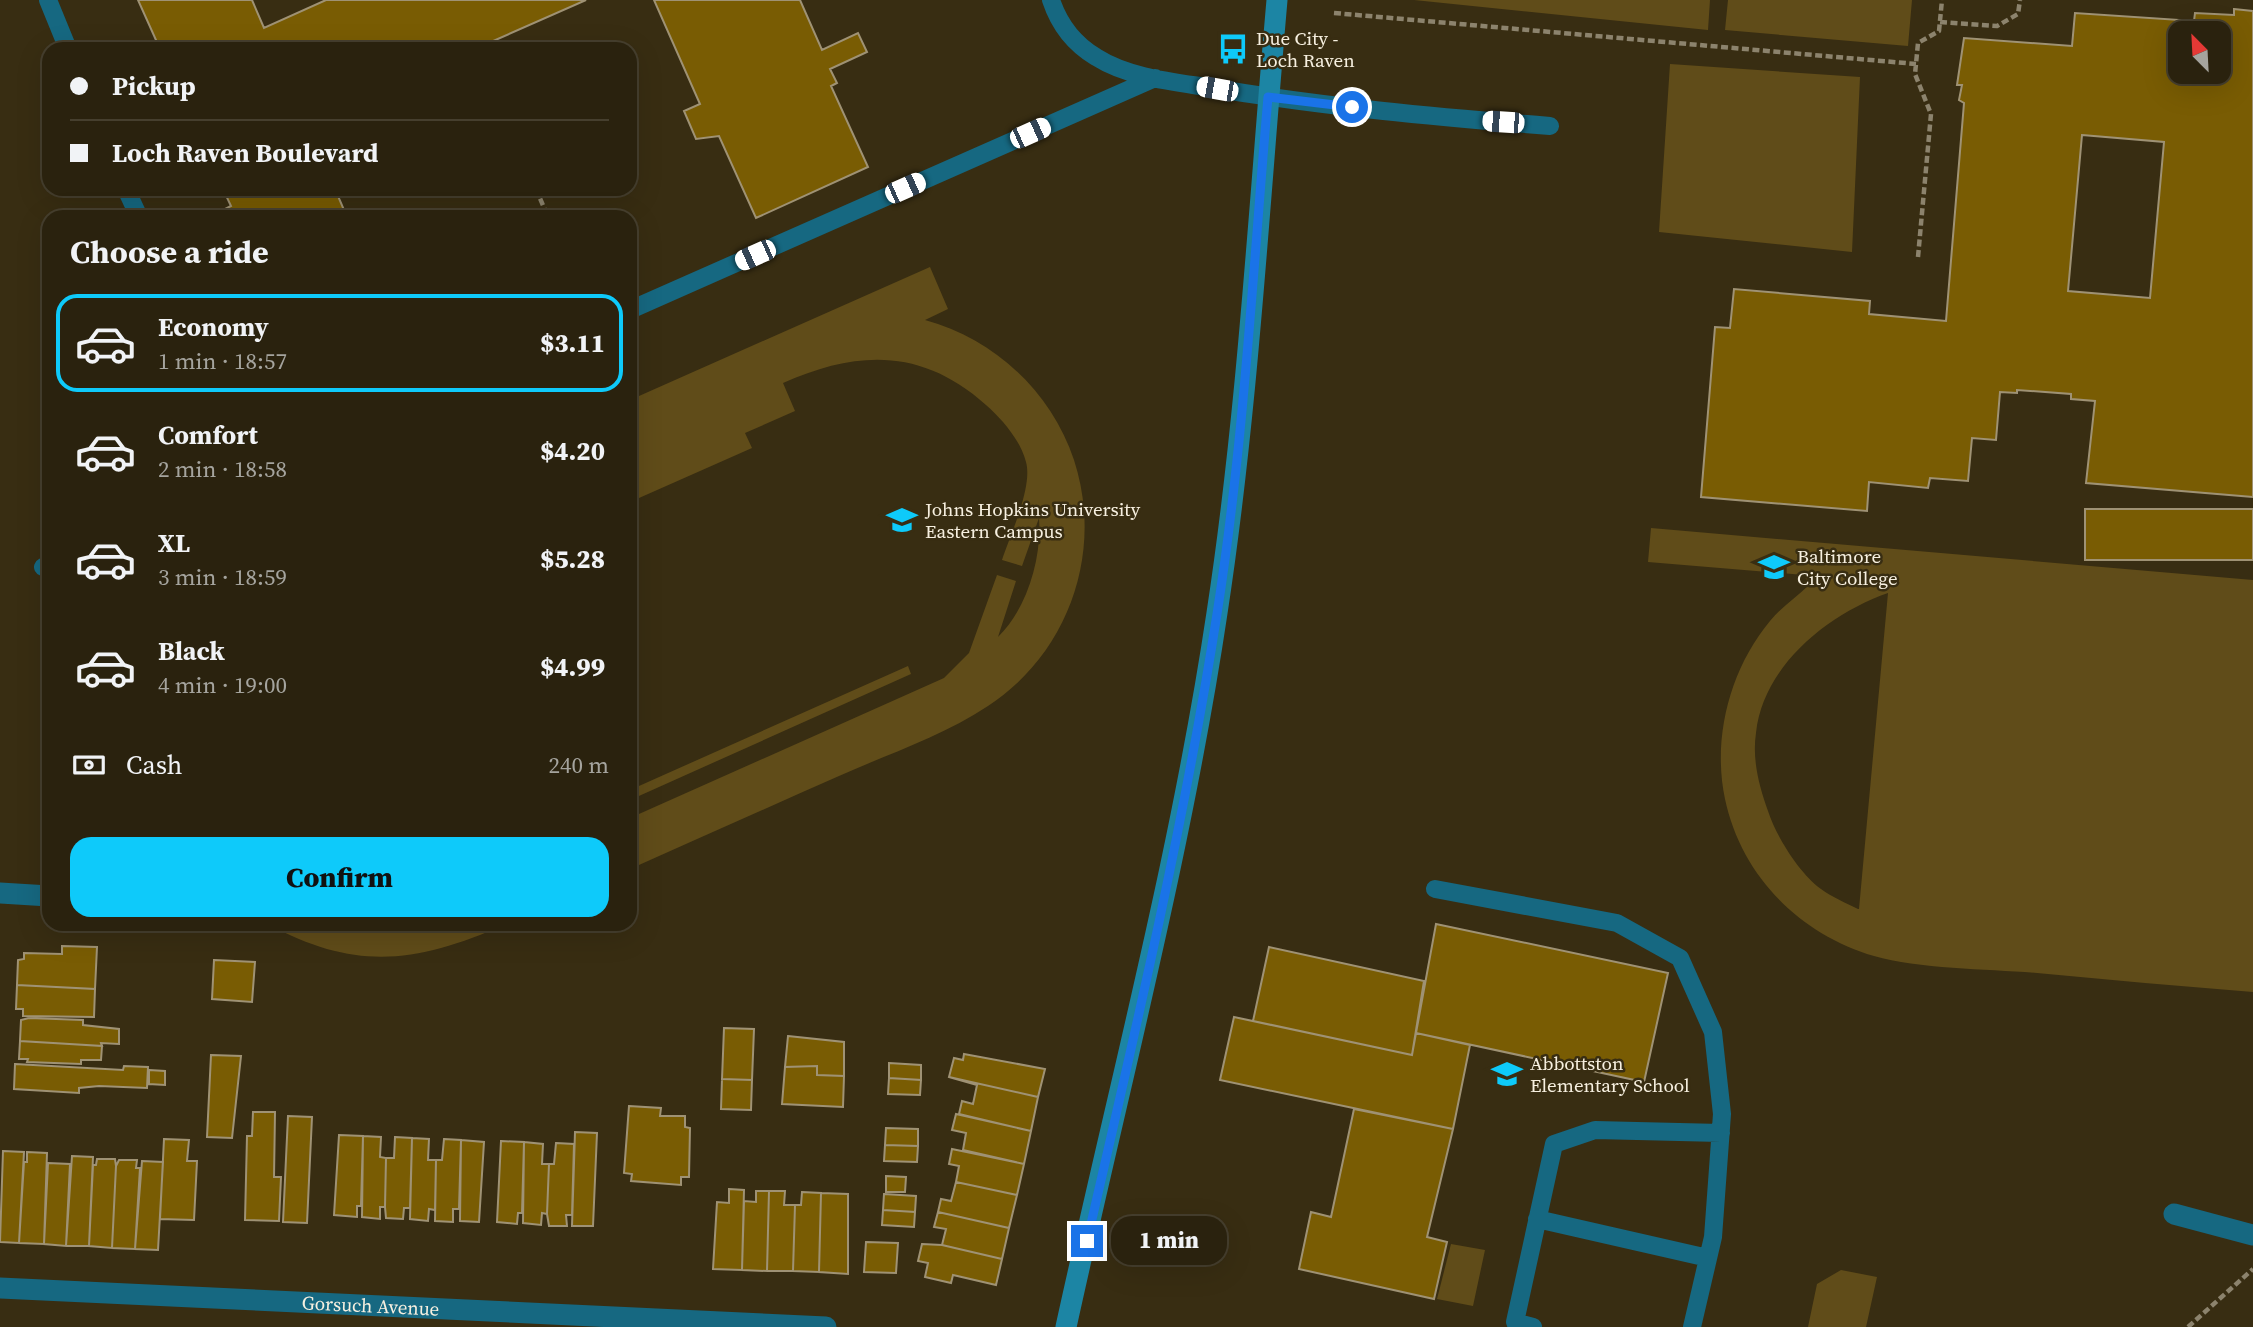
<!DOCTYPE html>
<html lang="en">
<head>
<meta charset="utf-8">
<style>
  body { margin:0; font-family:"Source Serif 4",serif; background:#362f1c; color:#f1f3f6; height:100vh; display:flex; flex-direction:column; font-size:26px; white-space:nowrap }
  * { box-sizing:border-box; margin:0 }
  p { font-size:23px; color:#a5a49e }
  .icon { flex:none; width:38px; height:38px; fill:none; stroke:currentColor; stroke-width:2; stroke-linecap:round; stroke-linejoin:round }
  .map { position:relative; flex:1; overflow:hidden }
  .panel { position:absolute; left:42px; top:210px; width:595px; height:721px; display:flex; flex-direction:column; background:#2a220e; border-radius:21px; box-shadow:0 7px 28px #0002,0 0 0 2px #463f2e }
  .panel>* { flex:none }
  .guide { position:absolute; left:42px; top:42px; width:595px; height:154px; border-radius:21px; box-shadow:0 7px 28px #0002,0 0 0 2px #463f2e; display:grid; align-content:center; height:154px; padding:0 28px; background:#2a220e }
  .needle { width:46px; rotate:336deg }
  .fabs { position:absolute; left:2168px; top:21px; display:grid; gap:14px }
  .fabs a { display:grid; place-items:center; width:63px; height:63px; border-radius:14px; background:#2a220e; box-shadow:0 7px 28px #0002,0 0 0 2px #463f2e; font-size:35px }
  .end { position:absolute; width:32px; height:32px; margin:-16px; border:9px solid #1a73e8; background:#fff; box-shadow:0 0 0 4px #fff }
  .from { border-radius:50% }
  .bubble { position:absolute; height:49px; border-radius:21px; background:#2a220e; box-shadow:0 7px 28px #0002,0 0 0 2px #463f2e; font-size:23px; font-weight:800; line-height:49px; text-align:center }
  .car { position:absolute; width:21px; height:42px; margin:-21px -10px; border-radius:9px; box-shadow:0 0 5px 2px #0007; background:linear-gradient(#fff 24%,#345 0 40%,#fff 0 76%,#345 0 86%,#fff 0) }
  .guide b { display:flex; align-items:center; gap:24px; height:66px; font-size:26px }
  .guide b+b { border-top:2px solid #463f2e }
  .guide i { width:18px; height:18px; background:#f1f3f6 }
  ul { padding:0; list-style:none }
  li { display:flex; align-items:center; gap:21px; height:98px; margin:0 14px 10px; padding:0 14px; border:4px solid transparent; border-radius:21px }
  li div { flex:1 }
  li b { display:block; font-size:26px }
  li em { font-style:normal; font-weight:800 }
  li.current { border-color:#0ecafa }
  li>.icon { width:63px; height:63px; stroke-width:1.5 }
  h2 { padding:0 28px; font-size:32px; line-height:84px }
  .pay { display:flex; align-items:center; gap:18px; height:77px; padding:0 28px; font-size:26px }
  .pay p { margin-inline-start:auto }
  .action { display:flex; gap:14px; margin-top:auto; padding:14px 28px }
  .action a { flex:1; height:80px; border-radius:21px; background:#0ecafa; color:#111; font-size:28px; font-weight:800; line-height:80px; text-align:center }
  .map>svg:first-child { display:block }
  .green { fill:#604c19; fill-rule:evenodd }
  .building { fill:#795c03; stroke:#9f9274; stroke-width:2; fill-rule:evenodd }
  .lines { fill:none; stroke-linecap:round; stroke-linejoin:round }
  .path { stroke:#8c836d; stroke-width:4.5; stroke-dasharray:7 3.5; stroke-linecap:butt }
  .lane { stroke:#166881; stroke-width:18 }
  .street { stroke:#166881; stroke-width:21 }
  .secondary { stroke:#1c85a4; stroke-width:21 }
  .route { stroke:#1a73e8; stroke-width:9 }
  .labels { text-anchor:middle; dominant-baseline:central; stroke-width:5; stroke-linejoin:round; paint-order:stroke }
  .poi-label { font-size:19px; fill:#f7f0e0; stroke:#382d12; text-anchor:start }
  .street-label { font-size:19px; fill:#f7f0e0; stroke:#382d12 }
</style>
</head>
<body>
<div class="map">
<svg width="2253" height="1327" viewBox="0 0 2253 1327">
  <rect width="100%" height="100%" fill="#382d12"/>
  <path class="green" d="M1414 0H1710L1708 30Z
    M1728 0H1912L1908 46 1725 30Z
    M1670 64 1860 77 1852 252 1659 232Z
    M930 267 948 309 925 320C994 339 1051 391 1074 460 1104 552 1069 653 988 706 943 736 888 754 839 776 769 807 700 838 630 869V818L944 678 969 653 997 575 1016 581 998 637C1027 609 1042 558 1039 518L1022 566 1002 560C1010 535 1033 487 1026 462 1021 441 1002 419 986 405 922 348 858 350 783 383L795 411 745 433 752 448 630 502V400Z
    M1651 528 2253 580V992C2181 986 2109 980 2037 973 1989 969 1919 969 1874 956 1799 934 1741 875 1725 799 1712 738 1730 669 1770 621 1781 607 1797 597 1809 585L1804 575 1648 562ZM1888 593 1859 909H1858C1846 903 1832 897 1821 889 1799 873 1776 836 1768 811 1759 786 1752 759 1756 733 1763 666 1828 614 1888 593Z
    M908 666 911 674 630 800V790Z
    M268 924H506C418 963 356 972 268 924Z
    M1451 1244 1485 1250 1473 1306 1437 1299Z
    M1841 1270 1877 1277 1866 1327H1808L1817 1284Z"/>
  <path class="building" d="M138 0H252L264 28 326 0H586L475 49H160Z
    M654 0H800L822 50 858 33 867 52 830 69 837 83 831 86 868 167 756 218 719 136 696 139 684 111 700 104Z
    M2234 9 2253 11V497L2086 483 2095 401 2071 399V394L2017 390V393L2000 392 1996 440 1972 438 1968 481 1930 478 1928 488 1869 482 1867 511 1701 497 1715 327 1730 328 1734 289 1870 301 1869 314 1946 321 1964 103 1959 100 1962 85H1957L1964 38 2072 46 2075 13 2194 21 2195 13 2234 15ZM2180 33H2219V72H2180ZM2082 135 2164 142 2150 298 2068 291Z
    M223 189H335L347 217H226L223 210 231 206Z
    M2085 509H2253V560H2085Z
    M1436 924 1668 973 1644 1082 1416 1033Z
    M62 946 97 947 95 989 17 985 18 960 24 959V953L62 954Z
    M1269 947 1424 981 1412 1055 1253 1021Z
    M214 960 255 962 252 1002 212 999Z
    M17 985 95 989 94 1017 23 1016V1009H16Z
    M1234 1017 1412 1055 1416 1033 1470 1045 1453 1129 1220 1080Z
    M29 1018 83 1020V1025L119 1029V1044L101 1043 102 1046 20 1041 21 1020Z
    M724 1028 754 1029 752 1080 722 1079Z
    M788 1036 844 1042V1076L817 1075V1066L785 1067Z
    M20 1041 102 1046 101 1060H81V1064L27 1062 28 1059H19Z
    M964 1054 1045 1069 1038 1097 949 1077 954 1058 963 1060Z
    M211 1055 241 1056 232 1138 207 1137Z
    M889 1063 921 1065V1080L889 1078Z
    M15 1064 123 1070 124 1066 148 1067 147 1088 99 1086 79 1088V1093L14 1089Z
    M817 1066V1075L844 1076 843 1107 782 1104 785 1067Z
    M149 1070 165 1071V1085L149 1084Z
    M949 1077 1038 1097 1031 1131 959 1114 962 1101 973 1104 977 1085Z
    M889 1078 921 1080 920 1095 888 1094Z
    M722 1079 752 1080 751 1110 721 1109Z
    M629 1106 661 1108 660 1116H685V1127L690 1128 689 1177H681V1185L631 1181 632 1174 624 1173Z
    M1354 1109 1453 1129 1427 1237 1447 1242 1434 1299 1299 1269 1311 1212 1331 1217Z
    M253 1112H275L274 1177H281L279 1221 245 1220 247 1136H252Z
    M956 1114 1031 1131 1024 1164 963 1150 966 1133 952 1130Z
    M288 1116 312 1117 307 1223 283 1222Z
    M886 1128 918 1129V1146L885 1145Z
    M575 1132 597 1133 593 1226H572Z
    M339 1135 363 1136 361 1206H357V1217L334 1215Z
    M363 1136 381 1137 380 1157 386 1158 385 1207H380V1219L362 1217Z
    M395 1137 412 1138 410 1208H404L403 1219 386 1218 385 1207 386 1158H394Z
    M412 1138 429 1139 428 1160H436L435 1210 429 1209 428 1221 410 1219Z
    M164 1139 189 1140 187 1161H197L194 1220 160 1219Z
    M444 1139 461 1140 459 1209H453V1222L435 1221 436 1160H442Z
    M461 1140 484 1142 479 1222 460 1221Z
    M501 1141 524 1142 522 1213H518L517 1224 497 1222Z
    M524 1142 543 1144 542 1164H549L547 1214 542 1213 541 1225 523 1223Z
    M556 1143 574 1144 572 1215H566L567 1226H549L547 1214 549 1164H554Z
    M885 1145 918 1146 917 1162 884 1161Z
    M952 1149 1024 1164 1017 1195 956 1182 959 1166 949 1164Z
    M3 1151 24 1152 19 1243 0 1242Z
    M27 1152 47 1153 44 1244 19 1243 24 1162H27Z
    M72 1156 93 1157 89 1246H66Z
    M97 1159H115L116 1166 112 1248 89 1246 93 1165H96Z
    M119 1160H137L136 1168H140L135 1249 112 1248 116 1166Z
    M142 1161 163 1162 158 1250 135 1249Z
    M48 1163 70 1164 66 1246 44 1244Z
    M886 1176 906 1177 905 1192H886Z
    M956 1182 1017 1195 1009 1228 938 1212 941 1199 951 1201Z
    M729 1189 744 1190 742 1270 713 1269 717 1202 729 1203Z
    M756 1191H769L767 1271 742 1270 744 1201 756 1202Z
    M769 1191H785L784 1205H795L793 1271H767Z
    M802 1192 821 1193 819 1272 793 1271 795 1205H801Z
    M821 1193 848 1194V1274L819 1272Z
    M884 1194 916 1196 915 1212 883 1210Z
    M883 1210 915 1212 914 1227 882 1225Z
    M938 1212 1009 1228 1002 1259 942 1245 946 1229 934 1227Z
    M866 1242 898 1243 896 1273 864 1272Z
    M922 1244 942 1245 1002 1259 996 1285 953 1275 951 1283 925 1277 928 1263 918 1261Z"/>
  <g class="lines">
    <path class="path" d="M1334 13 1916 64
      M1940 22 1997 26 2018 14 2020 0
      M536 189 548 217
      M1918 257 1931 114 1915 74 1918 43 1939 31 1942 0
      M2188 1327 2253 1269"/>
    <path class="lane" d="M48 0 68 49
      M1051 0C1059 24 1074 44 1096 57 1129 78 1175 82 1213 88 1325 107 1437 117 1550 126
      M126 189 139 217
      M630 310 1155 78
      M43 567 49 564
      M1435 889 1617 923 1680 958 1713 1032 1722 1114 1713 1237 1692 1327
      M1537 1219 1708 1258
      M1533 1327 1515 1322 1554 1144 1595 1130 1721 1133"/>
    <g class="street">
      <path d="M0 893 49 896"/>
      <path d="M2174 1214 2253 1235"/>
      <path id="s1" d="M0 1288 826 1327"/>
    </g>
    <path class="secondary" d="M1066 1327C1118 1089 1181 854 1217 613 1248 410 1259 204 1277 0"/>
  </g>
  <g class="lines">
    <path class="route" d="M1087 1241C1135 1033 1184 825 1217 614 1244 443 1253 269 1268 97L1352 107"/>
  </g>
  <defs>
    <g id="bus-bare" transform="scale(2.415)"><path d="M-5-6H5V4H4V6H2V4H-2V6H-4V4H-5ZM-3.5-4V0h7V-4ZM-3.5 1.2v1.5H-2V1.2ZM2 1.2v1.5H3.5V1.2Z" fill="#0ecafa" stroke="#382d12" stroke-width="2.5" paint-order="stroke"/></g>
    <g id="university-bare" transform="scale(2.415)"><path d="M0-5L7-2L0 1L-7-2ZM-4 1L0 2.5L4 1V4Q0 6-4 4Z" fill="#0ecafa" stroke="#382d12" stroke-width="2.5" paint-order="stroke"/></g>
    <g id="school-bare" transform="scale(2.415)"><path d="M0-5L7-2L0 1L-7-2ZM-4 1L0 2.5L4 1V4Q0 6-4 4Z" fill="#0ecafa" stroke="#382d12" stroke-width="2.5" paint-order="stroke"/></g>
  </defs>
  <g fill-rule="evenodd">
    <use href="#bus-bare" x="1233" y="49"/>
    <use href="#university-bare" x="902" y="520"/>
    <use href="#school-bare" x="1774" y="567"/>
    <use href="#school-bare" x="1507" y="1074"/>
  </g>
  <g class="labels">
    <g class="poi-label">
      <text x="1256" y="38">Due City -<tspan x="1256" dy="22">Loch Raven</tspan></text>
      <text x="925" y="509">Johns Hopkins University<tspan x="925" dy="22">Eastern Campus</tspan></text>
      <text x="1797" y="556">Baltimore<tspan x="1797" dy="22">City College</tspan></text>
      <text x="1530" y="1063">Abbottston<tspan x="1530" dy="22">Elementary School</tspan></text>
    </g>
    <g class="street-label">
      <text stroke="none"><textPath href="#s1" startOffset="371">Gorsuch Avenue</textPath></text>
    </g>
  </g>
</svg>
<div class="fabs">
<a><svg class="needle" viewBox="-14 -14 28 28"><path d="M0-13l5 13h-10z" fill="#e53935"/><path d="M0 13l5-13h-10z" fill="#a5a49e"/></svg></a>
</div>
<i class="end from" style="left:1352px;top:107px"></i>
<i class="end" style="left:1087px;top:1241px"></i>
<div class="bubble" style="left:1111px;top:1216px;width:116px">1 min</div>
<i class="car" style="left:1217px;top:89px;rotate:280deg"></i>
<i class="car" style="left:1503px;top:122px;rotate:274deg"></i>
<i class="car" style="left:1030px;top:133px;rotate:66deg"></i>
<i class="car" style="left:905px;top:188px;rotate:66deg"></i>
<i class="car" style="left:755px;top:255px;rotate:246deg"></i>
<div class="guide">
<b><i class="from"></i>Pickup</b>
<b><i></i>Loch Raven Boulevard</b>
</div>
<section class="panel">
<h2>Choose a ride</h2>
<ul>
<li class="current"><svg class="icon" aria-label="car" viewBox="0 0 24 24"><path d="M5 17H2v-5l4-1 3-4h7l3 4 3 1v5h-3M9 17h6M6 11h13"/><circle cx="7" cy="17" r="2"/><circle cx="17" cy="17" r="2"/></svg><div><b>Economy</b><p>1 min · 18:57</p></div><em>$3.11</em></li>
<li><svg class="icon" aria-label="car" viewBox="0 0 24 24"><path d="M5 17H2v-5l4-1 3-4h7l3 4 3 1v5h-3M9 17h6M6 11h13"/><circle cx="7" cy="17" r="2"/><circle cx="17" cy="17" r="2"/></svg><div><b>Comfort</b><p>2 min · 18:58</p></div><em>$4.20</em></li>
<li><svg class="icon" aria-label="car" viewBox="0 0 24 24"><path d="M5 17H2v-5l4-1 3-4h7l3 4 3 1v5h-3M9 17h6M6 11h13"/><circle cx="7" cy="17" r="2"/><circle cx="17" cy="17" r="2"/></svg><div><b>XL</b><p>3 min · 18:59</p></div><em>$5.28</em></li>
<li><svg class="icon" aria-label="car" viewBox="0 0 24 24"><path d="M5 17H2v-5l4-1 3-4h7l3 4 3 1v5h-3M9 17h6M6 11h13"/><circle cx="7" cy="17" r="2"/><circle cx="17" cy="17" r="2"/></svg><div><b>Black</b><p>4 min · 19:00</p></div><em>$4.99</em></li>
</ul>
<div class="pay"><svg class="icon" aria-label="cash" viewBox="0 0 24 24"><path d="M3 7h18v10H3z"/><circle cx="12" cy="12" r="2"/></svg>Cash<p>240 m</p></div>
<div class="action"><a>Confirm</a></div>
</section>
</div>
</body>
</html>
